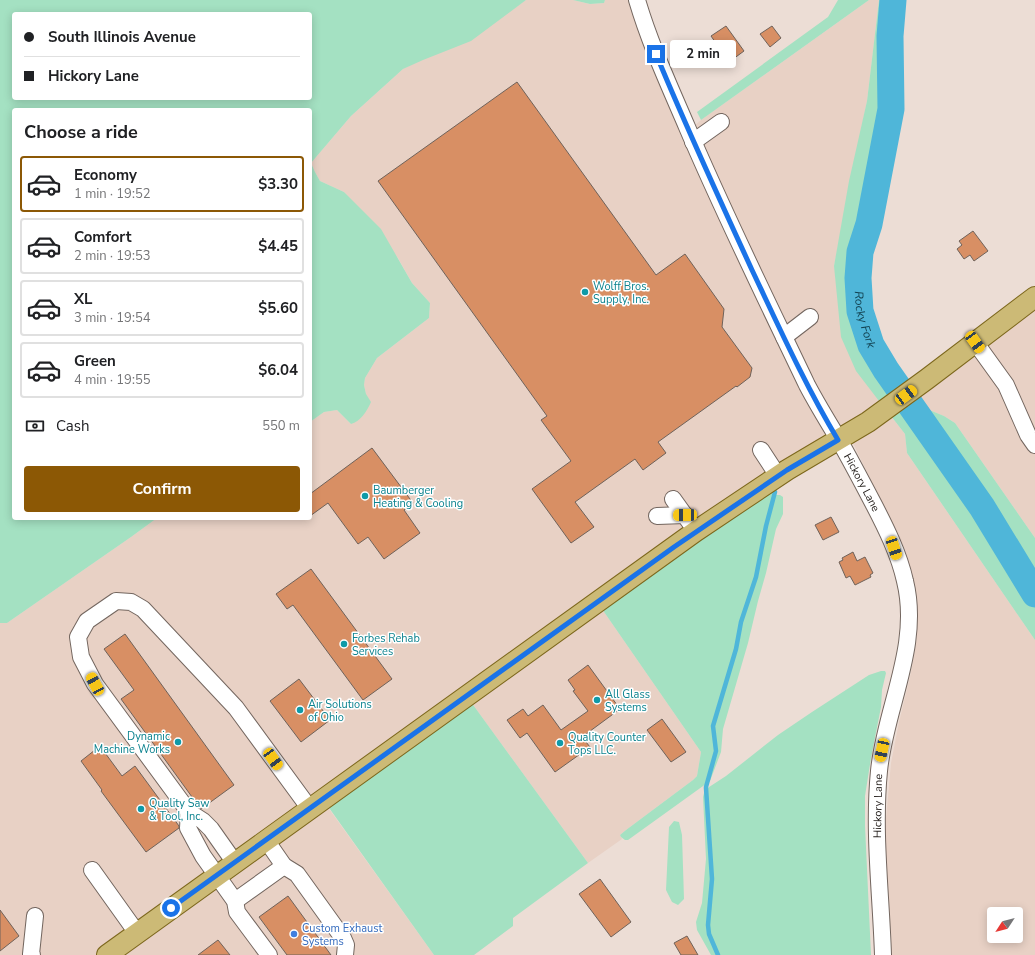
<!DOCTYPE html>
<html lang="en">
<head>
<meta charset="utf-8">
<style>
  body { margin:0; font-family:"Nunito Sans",sans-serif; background:#f6f6f6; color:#202124; height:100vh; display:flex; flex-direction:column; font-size:15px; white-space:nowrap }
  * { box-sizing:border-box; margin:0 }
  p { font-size:13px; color:#757577 }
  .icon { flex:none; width:22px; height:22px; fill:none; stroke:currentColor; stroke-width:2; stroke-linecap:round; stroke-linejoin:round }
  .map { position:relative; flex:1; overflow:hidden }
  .details { position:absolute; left:12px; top:108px; width:300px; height:412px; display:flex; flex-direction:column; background:#fff; border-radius:4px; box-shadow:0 2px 10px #0003 }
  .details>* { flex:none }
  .top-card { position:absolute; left:12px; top:12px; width:300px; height:88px; border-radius:4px; box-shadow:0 2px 10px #0003; display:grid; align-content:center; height:88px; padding:0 12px; background:#fff }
  .needle { width:26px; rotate:234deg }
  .tools { position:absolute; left:987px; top:907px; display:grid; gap:8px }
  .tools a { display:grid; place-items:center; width:36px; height:36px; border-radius:4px; background:#fff; box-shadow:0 2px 10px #0003; font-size:20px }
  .end { position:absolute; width:18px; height:18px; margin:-9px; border:5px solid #1a73e8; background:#fff; box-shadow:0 0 0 2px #fff }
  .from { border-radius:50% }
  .bubble { position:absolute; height:28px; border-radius:4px; background:#fff; box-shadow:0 2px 10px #0003; font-size:13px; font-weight:700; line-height:28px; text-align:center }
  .car { position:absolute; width:12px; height:24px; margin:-12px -6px; border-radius:5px; box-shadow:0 0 3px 1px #0007; background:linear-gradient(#f5c518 24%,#345 0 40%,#f5c518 0 76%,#345 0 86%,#f5c518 0) }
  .top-card b { display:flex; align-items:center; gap:14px; height:38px; font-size:15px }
  .top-card b+b { border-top:1px solid #e0e0e0 }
  .top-card i { width:10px; height:10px; background:#202124 }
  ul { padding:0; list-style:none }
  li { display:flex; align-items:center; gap:12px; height:56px; margin:0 8px 6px; padding:0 4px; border:2px solid #e0e0e0; border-radius:4px }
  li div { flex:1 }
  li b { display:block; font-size:15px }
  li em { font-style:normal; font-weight:700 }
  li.current { border-color:#8c5805 }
  li>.icon { width:36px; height:36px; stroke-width:1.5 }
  h2 { padding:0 12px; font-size:18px; line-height:48px }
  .pay { display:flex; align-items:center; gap:10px; height:44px; padding:0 12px; font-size:15px }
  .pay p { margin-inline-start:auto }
  .primary-button { display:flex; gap:8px; margin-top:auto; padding:8px 12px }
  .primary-button a { flex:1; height:46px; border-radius:4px; background:#8c5805; color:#fff; font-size:16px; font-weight:700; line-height:46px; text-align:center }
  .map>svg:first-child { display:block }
  .built { fill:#e8d1c5; fill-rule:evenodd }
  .green { fill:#a4e1c2; fill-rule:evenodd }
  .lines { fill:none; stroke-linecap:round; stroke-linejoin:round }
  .stream { stroke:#4fb6d9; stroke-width:4.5 }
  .river { stroke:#4fb6d9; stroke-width:27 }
  .building { fill:#d88f64; stroke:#6f625a }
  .minor-casing { stroke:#73665f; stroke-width:18 }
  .major-casing { stroke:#7c671c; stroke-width:22 }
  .minor { stroke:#fff; stroke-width:16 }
  .major { stroke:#ccba76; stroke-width:20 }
  .route { stroke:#1a73e8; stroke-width:5 }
  .culture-dot { fill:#0f9aa8; stroke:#fff; stroke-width:1.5 }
  .shop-dot { fill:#3f7fe0; stroke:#fff; stroke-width:1.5 }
  .labels { text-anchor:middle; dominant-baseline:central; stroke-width:3; stroke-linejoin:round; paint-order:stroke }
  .culture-label { font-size:11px; fill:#0d838f; stroke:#fff; text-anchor:start }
  .street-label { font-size:11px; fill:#282320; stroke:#fff }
  .shop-label { font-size:11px; fill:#366cbe; stroke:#fff; text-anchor:start }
  .water-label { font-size:12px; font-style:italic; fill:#113f4e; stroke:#fff }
</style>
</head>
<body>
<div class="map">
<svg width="1035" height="955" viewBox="0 0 1035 955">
  <rect width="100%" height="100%" fill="#ecddd5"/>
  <path class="built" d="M526 0H573L590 4 604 3 605 0H629L694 126 701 120 869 0H879L867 101 834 266 891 416 905 434 907 453 1035 640V955H890L885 867V830L891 763 899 722 910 677 914 656 917 636V620L914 584 909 567 898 537 852 441 780 485 602 609 701 752 697 776 693 780 626 830 620 835 622 839 588 863 471 702 327 806 434 955H0V623H7L131 537 157 518H310V422L324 412 337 410 351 424 366 394 364 385 365 378 377 358 429 318 430 303 412 283 398 258 344 192 320 181 315 172 311 163 351 116 403 69 507 13ZM994 914H1016V936H994Z
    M1035 308V538L955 423 944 416 927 409 918 397Z"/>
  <path class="green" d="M0 0H526L471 41 423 60 403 69 351 116 311 163 315 172 320 181 344 192 381 229 412 283 430 303 429 318 377 358 365 378 364 385 366 394 371 402C367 411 360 422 351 424L337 410 324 412 310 422V110H14V518H157L131 537 7 623H0ZM14 14H310V98H14Z
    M573 0H605L604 3 590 4Z
    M838 0H869L701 120 697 112 828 17Z
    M879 0H893L890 36 891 109 869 224 860 252 858 278 860 311 871 345 886 370 899 388 879 401 856 371 841 337 834 266 849 181 867 101Z
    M918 397 927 409 944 416 955 423 1035 538V640L907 453 905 434 891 416Z
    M772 490 776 495H780L783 497V514L776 529 766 573 758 601 748 643 723 729 721 752 710 781 628 840H625L621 837 620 835 626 830 693 780 697 776 701 752 602 609Z
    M881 671H885L886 673 882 690 881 707 871 758 865 796V826L871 955H711L697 930 696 922 702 903 706 859 703 797 704 793 706 791V789L726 776 778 735 812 712 869 675Z
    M471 702 588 863 513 918V926L474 955H434L327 805Z
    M674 821 679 822 682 835 684 899 678 905 672 902 666 890 669 827Z"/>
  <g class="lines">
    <path class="stream" d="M706 787 716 751 713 726 736 649 741 622 756 577 766 526 775 492
      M706 788 712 879 708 925 709 934 718 955"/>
    <path class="river" id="s1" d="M893 0 890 36 891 109 869 224 860 252 858 278 860 311 871 345 886 370 982 507 1035 594"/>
  </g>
  <path class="building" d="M726 26 744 51 729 62 711 36Z
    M772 26 781 38 770 47 760 34Z
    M517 82 656 275 685 254 724 309 722 327 752 368 750 377 737 387 736 386 658 442 666 453 643 470 635 459 575 502 594 527 571 543 532 489 571 461 541 420 547 416 378 181Z
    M973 231 988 251 974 261 970 255 964 259 957 249 962 245 959 241Z
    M372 448 413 503 404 510 420 533 384 559 368 537 358 544 328 503 310 516V494Z
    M831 517 839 532 823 540 815 525Z
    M853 552 857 561 865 557 873 573 870 575 871 577 855 585 850 576 846 578 839 562 843 560 842 558Z
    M311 569 392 679 363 700 293 605 287 609 276 594Z
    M125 634 234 785 201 809 200 808 121 699 134 690 104 649Z
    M588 665 620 709 582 737 590 747 555 772 527 733 520 738 507 720 523 709 528 716 543 705 561 730 588 711 573 691 575 690 568 680Z
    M299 679 330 720 301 742 270 701Z
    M662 719 686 752 671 762 647 730Z
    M100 746 122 776 135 766 179 826V828L146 852 101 791 102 790 81 761Z
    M600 879 631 922 611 937 579 894Z
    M288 896 331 955H287L259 917Z
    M0 910 19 936 0 951Z
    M687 936 698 955H681L674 943Z
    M218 940 230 955H198Z"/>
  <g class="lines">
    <g class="minor-casing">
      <g id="minor">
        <path id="s2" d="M637 0C650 44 669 85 687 127 724 214 766 299 807 385 817 404 828 422 839 440 851 461 862 482 873 503 886 528 899 554 905 581 921 646 885 708 879 771 873 832 881 894 883 955"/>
        <path d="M693 142 721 122"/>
        <path d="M784 337 810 317"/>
        <path d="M975 342 1006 385 1028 435 1035 445"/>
        <path d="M761 450 778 476"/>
        <path d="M673 499 696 531"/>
        <path d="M657 516 685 515"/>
        <path d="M189 812 188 828 203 856 235 901 237 912 269 955"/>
        <path d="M266 840 284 866 297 874 343 938 346 945 345 955"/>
        <path d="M235 863 211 829 203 821 189 812 95 684 81 657 78 637 87 621 116 601 131 602 143 609 236 708 310 809"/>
        <path d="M92 870 137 933"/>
        <path d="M235 901 284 866"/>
        <path d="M32 955 31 954 35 916"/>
      </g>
    </g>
    <g class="major-casing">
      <path id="major" d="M107 955 696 531 787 470 868 422 927 379 1035 297"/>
    </g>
    <use href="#minor" class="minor"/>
    <use href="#major" class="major"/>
  </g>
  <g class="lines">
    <path class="route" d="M171 908 674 547 787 470 838 440C805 385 779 327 752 270 719 198 686 127 656 54"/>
  </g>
  <g class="culture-dot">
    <circle cx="585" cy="292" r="4"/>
    <circle cx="365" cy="496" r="4"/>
    <circle cx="344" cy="644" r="4"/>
    <circle cx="597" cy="700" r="4"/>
    <circle cx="300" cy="710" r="4"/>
    <circle cx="178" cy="742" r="4"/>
    <circle cx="560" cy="743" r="4"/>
    <circle cx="141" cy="809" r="4"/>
  </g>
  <circle class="shop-dot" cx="294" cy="934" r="4"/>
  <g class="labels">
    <g class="culture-label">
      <text x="593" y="286">Wolff Bros.<tspan x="593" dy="13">Supply, Inc.</tspan></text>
      <text x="373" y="490">Baumberger<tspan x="373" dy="13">Heating &amp; Cooling</tspan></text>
      <text x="352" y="638">Forbes Rehab<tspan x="352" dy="13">Services</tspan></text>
      <text x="605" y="694">All Glass<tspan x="605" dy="13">Systems</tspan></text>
      <text x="308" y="704">Air Solutions<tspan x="308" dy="13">of Ohio</tspan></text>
      <text x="170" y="736" text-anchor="end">Dynamic<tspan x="170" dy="13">Machine Works</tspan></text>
      <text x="568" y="737">Quality Counter<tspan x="568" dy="13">Tops LLC.</tspan></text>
      <text x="149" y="803">Quality Saw<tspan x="149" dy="13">&amp; Tool, Inc.</tspan></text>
    </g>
    <g class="street-label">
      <text stroke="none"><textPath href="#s2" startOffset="533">Hickory Lane</textPath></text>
      <text transform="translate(878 806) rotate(-89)">Hickory Lane</text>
    </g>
    <g class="shop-label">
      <text x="302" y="928">Custom Exhaust<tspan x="302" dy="13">Systems</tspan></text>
    </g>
    <g class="water-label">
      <text stroke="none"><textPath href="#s1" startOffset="324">Rocky Fork</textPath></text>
    </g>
  </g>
</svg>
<div class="tools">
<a><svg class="needle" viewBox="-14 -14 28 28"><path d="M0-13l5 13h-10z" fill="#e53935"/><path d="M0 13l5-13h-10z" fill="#757577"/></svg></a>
</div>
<i class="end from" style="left:171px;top:908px"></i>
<i class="end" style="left:656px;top:54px"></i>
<div class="bubble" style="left:670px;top:40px;width:66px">2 min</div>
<i class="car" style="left:975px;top:342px;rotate:144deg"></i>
<i class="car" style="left:906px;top:395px;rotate:54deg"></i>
<i class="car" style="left:685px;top:515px;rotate:269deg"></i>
<i class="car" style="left:894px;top:548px;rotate:162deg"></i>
<i class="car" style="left:95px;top:684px;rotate:332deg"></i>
<i class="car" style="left:882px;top:750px;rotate:192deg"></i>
<i class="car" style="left:273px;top:759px;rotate:144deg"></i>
<div class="top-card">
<b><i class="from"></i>South Illinois Avenue</b>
<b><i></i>Hickory Lane</b>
</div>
<section class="details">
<h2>Choose a ride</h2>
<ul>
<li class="current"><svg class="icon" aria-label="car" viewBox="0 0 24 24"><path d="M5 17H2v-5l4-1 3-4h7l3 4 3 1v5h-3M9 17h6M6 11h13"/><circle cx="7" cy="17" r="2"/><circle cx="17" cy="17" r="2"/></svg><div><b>Economy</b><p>1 min · 19:52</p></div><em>$3.30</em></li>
<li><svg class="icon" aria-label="car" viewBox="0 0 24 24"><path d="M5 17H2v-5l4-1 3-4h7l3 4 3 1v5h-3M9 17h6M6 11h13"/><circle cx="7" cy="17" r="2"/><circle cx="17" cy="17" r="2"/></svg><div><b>Comfort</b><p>2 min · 19:53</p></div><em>$4.45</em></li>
<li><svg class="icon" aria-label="car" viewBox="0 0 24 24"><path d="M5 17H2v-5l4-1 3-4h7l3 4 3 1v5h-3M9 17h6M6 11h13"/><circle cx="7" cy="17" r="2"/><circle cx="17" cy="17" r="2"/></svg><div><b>XL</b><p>3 min · 19:54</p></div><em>$5.60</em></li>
<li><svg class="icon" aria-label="car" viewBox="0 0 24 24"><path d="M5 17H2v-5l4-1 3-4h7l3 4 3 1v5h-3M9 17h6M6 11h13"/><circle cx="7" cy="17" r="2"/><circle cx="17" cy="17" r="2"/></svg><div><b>Green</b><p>4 min · 19:55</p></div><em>$6.04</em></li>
</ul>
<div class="pay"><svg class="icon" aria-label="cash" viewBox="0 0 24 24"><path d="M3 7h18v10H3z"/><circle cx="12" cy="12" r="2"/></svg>Cash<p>550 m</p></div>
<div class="primary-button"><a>Confirm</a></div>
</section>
</div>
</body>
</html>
